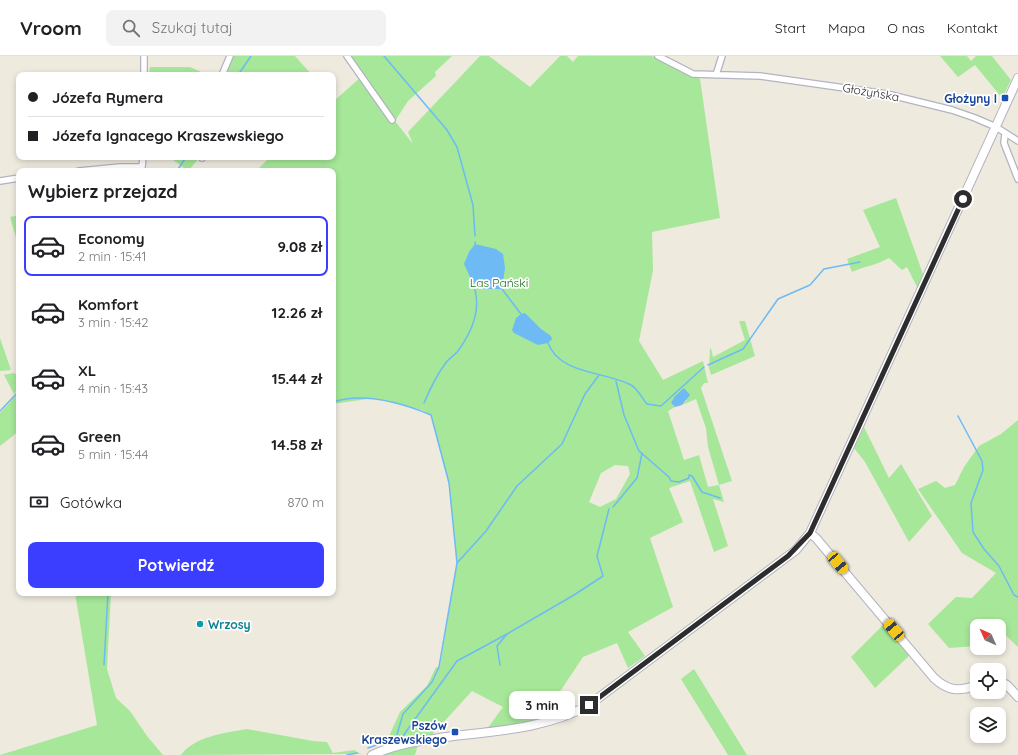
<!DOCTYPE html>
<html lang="pl">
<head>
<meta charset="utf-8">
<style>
  body { margin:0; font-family:Quicksand,sans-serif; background:#f2f2f2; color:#202124; height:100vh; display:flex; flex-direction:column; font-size:15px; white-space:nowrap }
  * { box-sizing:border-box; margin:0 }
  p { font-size:13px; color:#757577 }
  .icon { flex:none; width:22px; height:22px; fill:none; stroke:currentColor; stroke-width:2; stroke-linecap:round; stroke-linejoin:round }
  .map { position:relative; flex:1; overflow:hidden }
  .drawer { position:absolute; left:16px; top:112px; width:320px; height:428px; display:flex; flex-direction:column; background:#fff; border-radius:8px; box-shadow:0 2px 6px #0003 }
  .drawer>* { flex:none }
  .hud { position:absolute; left:16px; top:16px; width:320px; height:88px; border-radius:8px; box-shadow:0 2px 6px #0003; display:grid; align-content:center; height:88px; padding:0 12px; background:#fff }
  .needle { width:26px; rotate:315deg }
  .controls { position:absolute; left:970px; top:563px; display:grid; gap:8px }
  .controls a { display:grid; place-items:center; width:36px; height:36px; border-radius:8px; background:#fff; box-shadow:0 2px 6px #0003; font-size:20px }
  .end { position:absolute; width:18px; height:18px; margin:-9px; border:5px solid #2d2d2d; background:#fff; box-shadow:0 0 0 2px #fff }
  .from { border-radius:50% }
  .bubble { position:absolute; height:28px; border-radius:8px; background:#fff; box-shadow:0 2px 6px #0003; font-size:13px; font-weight:700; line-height:28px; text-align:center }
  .car { position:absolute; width:12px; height:24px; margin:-12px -6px; border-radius:5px; box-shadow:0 0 3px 1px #0007; background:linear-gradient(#f5c518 24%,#345 0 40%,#f5c518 0 76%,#345 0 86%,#f5c518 0) }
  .hud b { display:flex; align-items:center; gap:14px; height:38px; font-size:15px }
  .hud b+b { border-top:1px solid #e0e0e0 }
  .hud i { width:10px; height:10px; background:#202124 }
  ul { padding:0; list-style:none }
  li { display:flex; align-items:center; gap:12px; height:60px; margin:0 8px 6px; padding:0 4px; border:2px solid transparent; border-radius:8px }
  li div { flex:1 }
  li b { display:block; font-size:15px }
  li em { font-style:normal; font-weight:700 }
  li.selected { border-color:#3b3eff }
  li>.icon { width:36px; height:36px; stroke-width:1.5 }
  h2 { padding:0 12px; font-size:18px; line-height:48px }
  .pay { display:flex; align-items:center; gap:10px; height:44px; padding:0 12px; font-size:15px }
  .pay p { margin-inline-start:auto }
  .cta { display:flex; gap:8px; margin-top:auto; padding:8px 12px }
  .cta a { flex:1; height:46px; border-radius:8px; background:#3b3eff; color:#fff; font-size:16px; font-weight:700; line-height:46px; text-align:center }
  header { display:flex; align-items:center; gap:24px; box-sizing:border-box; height:56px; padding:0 20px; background:#fff; border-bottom:1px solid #e0e0e0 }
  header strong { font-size:19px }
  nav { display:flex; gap:22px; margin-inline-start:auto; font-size:14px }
  .search { width:280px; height:36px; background:#f2f2f2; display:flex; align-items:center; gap:10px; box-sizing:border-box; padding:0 14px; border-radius:8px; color:#757577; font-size:15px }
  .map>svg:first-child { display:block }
  .green { fill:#a6e799; fill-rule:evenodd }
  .water { fill:#6dbaf5 }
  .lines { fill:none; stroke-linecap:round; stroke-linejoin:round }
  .stream { stroke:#6dbaf5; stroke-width:1.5 }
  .street-casing { stroke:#b3b3c1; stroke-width:8 }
  .secondary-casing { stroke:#b3b3c1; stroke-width:10 }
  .street { stroke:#fff; stroke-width:5.5 }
  .secondary { stroke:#fff; stroke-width:8 }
  .route { stroke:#2d2d2d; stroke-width:5 }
  .transit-dot { fill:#1a4fb4; stroke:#fff; stroke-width:1.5 }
  .culture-dot { fill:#0f9aa8; stroke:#fff; stroke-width:1.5 }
  .labels { text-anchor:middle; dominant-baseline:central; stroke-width:3.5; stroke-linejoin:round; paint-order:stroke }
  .street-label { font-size:12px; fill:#2d2d2d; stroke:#fff }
  .transit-label { font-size:12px; font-weight:bold; fill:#164399; stroke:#fff; text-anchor:end }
  .park-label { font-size:12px; fill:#1a6f17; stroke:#fff }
  .culture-label { font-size:12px; font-weight:bold; fill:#0d838f; stroke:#fff; text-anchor:start }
</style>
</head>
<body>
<header>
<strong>Vroom</strong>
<div class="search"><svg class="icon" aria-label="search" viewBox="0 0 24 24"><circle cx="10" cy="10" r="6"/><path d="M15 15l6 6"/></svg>Szukaj tutaj</div>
<nav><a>Start</a><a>Mapa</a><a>O nas</a><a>Kontakt</a></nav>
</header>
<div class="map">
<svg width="1018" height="699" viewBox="0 0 1018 699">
  <rect width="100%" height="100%" fill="#efeade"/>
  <path class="green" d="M232 0H295L312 19H225Z
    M347 0H452L435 16 436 20 408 45 395 65 413 88 408 76 480 0H489L530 31 560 0H567L573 6 578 0H652L700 23 720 162 652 176 653 214 639 285 663 324 703 305 708 327H704L701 332 732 425 719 429 724 446 713 443 728 490 714 496 690 425 669 432 683 466 650 482 673 551 628 576 645 600 628 612 617 587 583 601 541 664 487 673 503 651 472 635 431 680 385 689 400 656 427 630 436 611H440L457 507 449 427 431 359 422 354 374 342 333 348V115H256L270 101H333V42L335 44 361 21ZM696 343 706 372 708 391 719 429 708 431 699 399 684 404 668 355 675 351 671 347 687 344 682 349ZM615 409 628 410 630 418 616 443 600 451 589 446 601 417Z
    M940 0H967L971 5 976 0H992L1011 24 1002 42 975 9 958 21Z
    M150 11H190L208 19H149Z
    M169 101H200L188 115Z
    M896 142 924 221 918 233 907 211 902 214 889 202C877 209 865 210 852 216L847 203 880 191 863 154Z
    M19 159V192L10 161Z
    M739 265H745L755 300 711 319 709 312 710 293 711 292 713 301 745 284Z
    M0 282 11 314 0 315Z
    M13 317 19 319V332L14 338 4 319Z
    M19 336V375L0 390V357Z
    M1018 364V591L999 573V570H977V590L949 592 928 568 956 541 972 542 996 517 962 497 918 433 936 425 945 432 955 429 964 411 979 390 1001 378Z
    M864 371 889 422 901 408 932 460 909 486 865 406 854 392Z
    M75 537H111L107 613 116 642 130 655 147 680 163 699H0L97 669Z
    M884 568 911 598 875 632 851 601Z
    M694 613 747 699H728L681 623Z
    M247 673 313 685 327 686 333 697 354 694 361 698 181 699C195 680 225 677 247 673Z
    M418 689 415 699H383L394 694Z"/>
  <path class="water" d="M475 188 496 193 503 198 505 212 502 233H482L472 225 464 208 469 196Z
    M525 257 541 273 551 280 552 283 548 287 538 289 514 277 512 274 516 262 521 258Z
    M684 332 690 339 682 349 675 351 671 347 675 340Z"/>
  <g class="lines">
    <path class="stream" d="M384 0 447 74 457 91 473 149 475 180
      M238 19 251 0
      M177 115 186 101
      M475 186V188
      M502 233 521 258
      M548 287C560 319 605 315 631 329 637 332 642 342 647 348L661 350 704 311
      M708 309 743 293 778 243 810 229 824 213 860 206
      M616 325 624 359 639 395 669 421 671 425 679 426 689 422V419L692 420 702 436 720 442
      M333 346C364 336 402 347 431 359L449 427 457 507 439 611 432 626 403 658 396 682 368 692
      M424 347C430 333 436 320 445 308 448 303 454 300 458 295 473 274 483 251 472 225
      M0 355 19 335
      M958 360 982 405 983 414 971 447 973 476 984 493 999 510 1014 539 1018 541
      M613 451 637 422 642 397
      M457 507 486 475 517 430 562 388 585 338 599 319
      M104 609 108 537
      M500 609 497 590 507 578 574 539 603 520 597 500 609 453
      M400 684 457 605 507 578
      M347 699 357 697"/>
    <g class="street-casing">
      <path id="street" d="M347 0 392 64
        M658 0 693 18 760 20 887 38 952 54 975 62 996 71 1018 85
        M144 19V0
        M222 19 230 0
        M716 19 722 0
        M1005 78 1004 87 1018 123
        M202 102V101
        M79 115 120 111H142L143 101
        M0 125 19 122"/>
    </g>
    <g class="secondary-casing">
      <path id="secondary" d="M810 477 816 482 934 622C948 635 959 636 977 629
        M999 625 1007 629 1018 641
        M372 699C395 688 421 685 446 681 494 675 546 673 589 649L796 494 810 477 1018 22"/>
    </g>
    <use href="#street" class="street"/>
    <use href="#secondary" class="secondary"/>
  </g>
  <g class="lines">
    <path class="route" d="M589 649 788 500 810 477 963 143"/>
  </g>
  <g class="transit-dot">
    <rect x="1001" y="38" width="8" height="8" rx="2"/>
    <rect x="451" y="672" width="8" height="8" rx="2"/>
  </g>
  <circle class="culture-dot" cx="200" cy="568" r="4"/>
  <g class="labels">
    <g class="street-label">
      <text transform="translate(871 36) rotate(10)">Głożyńska</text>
    </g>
    <g class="transit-label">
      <text x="997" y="42">Głożyny I</text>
      <text x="447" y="669">Pszów<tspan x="447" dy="14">Kraszewskiego</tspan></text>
    </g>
    <g class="park-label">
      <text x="499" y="226">Las Pański</text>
    </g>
    <g class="culture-label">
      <text x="208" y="568">Wrzosy</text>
    </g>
  </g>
</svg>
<div class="controls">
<a><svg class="needle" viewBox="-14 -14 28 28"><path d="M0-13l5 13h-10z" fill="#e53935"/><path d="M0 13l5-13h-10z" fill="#757577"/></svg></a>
<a><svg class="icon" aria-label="locate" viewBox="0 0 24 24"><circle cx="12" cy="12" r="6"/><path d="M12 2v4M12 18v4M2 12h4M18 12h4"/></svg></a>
<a><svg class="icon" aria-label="layers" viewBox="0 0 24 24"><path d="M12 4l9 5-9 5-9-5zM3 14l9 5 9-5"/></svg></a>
</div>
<i class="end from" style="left:963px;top:143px"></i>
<i class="end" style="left:589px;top:649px"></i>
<div class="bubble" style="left:509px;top:635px;width:66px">3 min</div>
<i class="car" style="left:838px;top:507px;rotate:140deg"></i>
<i class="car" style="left:894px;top:574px;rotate:320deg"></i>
<div class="hud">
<b><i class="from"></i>Józefa Rymera</b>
<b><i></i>Józefa Ignacego Kraszewskiego</b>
</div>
<section class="drawer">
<h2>Wybierz przejazd</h2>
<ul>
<li class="selected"><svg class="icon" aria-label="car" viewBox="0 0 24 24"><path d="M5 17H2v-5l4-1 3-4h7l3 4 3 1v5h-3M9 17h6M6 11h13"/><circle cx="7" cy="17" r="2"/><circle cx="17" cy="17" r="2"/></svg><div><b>Economy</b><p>2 min · 15:41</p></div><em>9.08 zł</em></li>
<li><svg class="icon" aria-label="car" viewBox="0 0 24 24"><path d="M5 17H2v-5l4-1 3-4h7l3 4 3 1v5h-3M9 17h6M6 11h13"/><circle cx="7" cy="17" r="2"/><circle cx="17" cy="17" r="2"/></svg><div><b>Komfort</b><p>3 min · 15:42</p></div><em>12.26 zł</em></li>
<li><svg class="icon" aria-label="car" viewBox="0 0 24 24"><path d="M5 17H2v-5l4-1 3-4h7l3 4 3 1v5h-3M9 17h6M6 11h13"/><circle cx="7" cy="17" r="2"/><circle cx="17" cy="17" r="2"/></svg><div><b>XL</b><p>4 min · 15:43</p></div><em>15.44 zł</em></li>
<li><svg class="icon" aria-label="car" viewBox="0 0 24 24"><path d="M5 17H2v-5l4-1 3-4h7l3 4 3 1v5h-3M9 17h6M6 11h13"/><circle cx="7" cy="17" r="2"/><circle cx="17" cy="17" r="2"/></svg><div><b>Green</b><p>5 min · 15:44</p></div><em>14.58 zł</em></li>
</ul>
<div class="pay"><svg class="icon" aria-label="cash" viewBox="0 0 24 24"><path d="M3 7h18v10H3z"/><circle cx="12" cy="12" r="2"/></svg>Gotówka<p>870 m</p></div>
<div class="cta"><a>Potwierdź</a></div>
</section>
</div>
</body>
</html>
